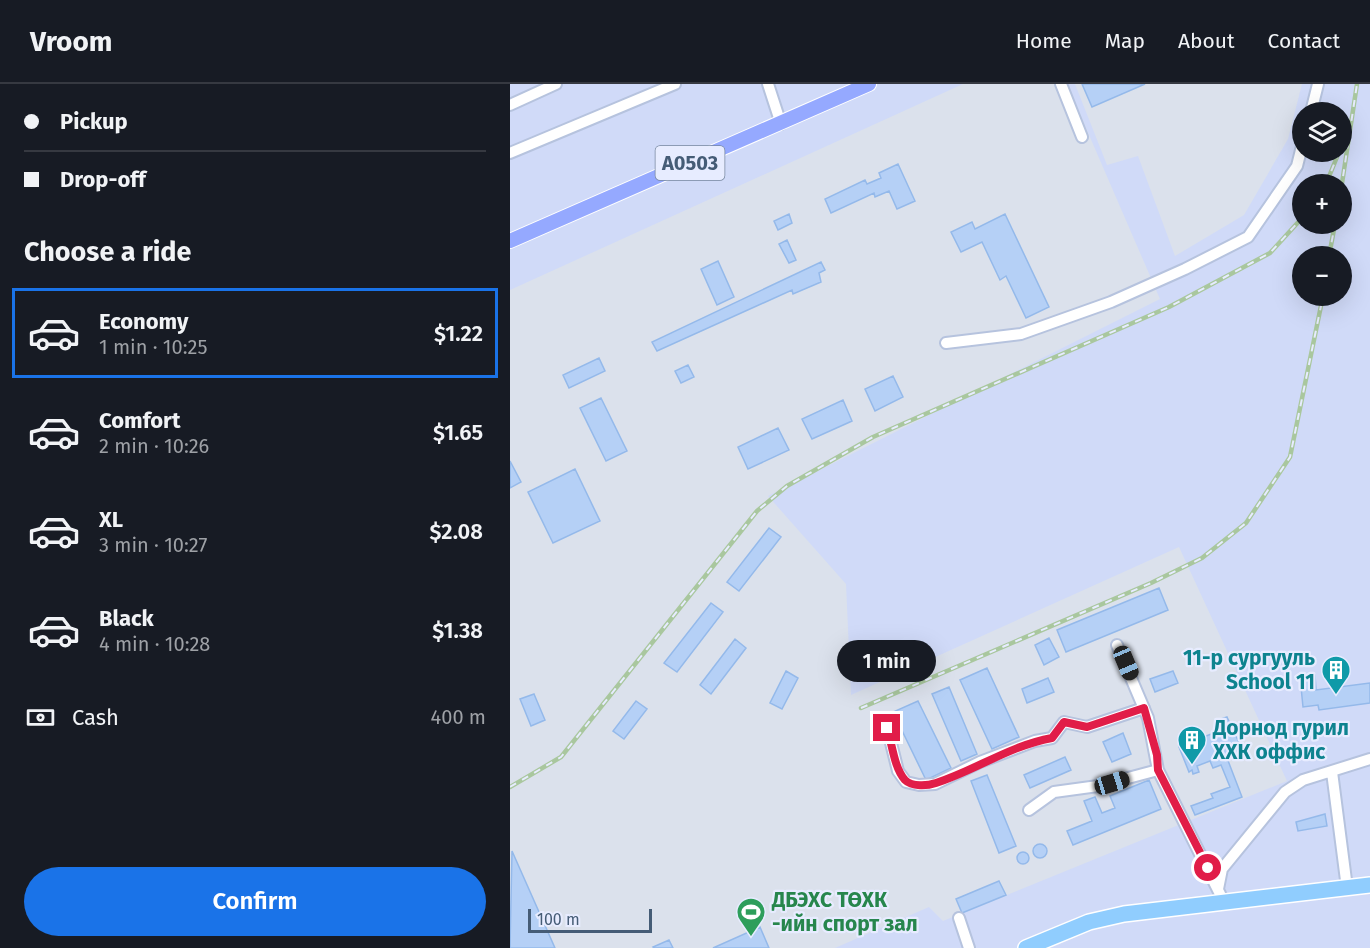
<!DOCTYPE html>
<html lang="en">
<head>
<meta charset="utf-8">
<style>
  body { margin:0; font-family:"Fira Sans",sans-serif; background:#20242c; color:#f1f3f6; height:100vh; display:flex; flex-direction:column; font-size:22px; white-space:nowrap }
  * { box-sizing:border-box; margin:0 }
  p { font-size:20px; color:#9ea1a6 }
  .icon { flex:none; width:33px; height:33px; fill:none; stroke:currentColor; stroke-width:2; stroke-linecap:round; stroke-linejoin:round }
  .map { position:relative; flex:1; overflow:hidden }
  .drawer { display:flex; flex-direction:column; background:#171b24; width:510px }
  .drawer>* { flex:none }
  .guide { display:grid; align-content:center; height:132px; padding:0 24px; background:#171b24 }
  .fabs { position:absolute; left:782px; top:18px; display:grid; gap:12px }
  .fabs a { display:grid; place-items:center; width:60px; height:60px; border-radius:50%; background:#171b24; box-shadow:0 6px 24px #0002; font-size:30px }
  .scale { position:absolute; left:18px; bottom:15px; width:124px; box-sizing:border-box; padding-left:6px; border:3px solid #455c76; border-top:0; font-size:16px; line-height:21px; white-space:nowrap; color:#455c76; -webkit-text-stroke:4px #e7ecff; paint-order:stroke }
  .end { position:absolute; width:27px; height:27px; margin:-14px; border:8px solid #e11d48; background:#fff; box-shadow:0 0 0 3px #fff }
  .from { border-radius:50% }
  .bubble { position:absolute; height:42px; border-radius:21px; background:#171b24; box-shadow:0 6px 24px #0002; font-size:20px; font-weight:600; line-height:42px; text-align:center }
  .car { position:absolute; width:18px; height:36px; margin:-18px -9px; border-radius:8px; box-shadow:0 0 4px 2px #0007; background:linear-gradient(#222 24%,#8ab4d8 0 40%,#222 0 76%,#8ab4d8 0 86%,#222 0) }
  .guide b { display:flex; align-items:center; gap:21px; height:57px; font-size:22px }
  .guide b+b { border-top:2px solid #363941 }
  .guide i { width:15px; height:15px; background:#f1f3f6 }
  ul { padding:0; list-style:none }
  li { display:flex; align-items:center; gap:18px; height:90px; margin:0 12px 9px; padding:0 12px; border:3px solid transparent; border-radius:0px }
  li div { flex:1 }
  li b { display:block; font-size:22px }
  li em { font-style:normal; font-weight:600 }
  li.selected { border-color:#1a73e8 }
  li>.icon { width:54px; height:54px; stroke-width:1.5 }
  h2 { padding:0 24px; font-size:27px; line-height:72px }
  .pay { display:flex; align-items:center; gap:15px; height:66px; padding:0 24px; font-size:22px }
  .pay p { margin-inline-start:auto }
  .primary-button { display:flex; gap:12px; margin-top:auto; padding:12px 24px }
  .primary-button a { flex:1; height:69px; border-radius:36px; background:#1a73e8; color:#fff; font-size:24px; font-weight:600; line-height:69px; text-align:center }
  header { display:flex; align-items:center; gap:36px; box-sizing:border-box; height:84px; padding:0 30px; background:#171b24; border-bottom:2px solid #363941 }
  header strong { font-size:28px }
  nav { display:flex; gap:33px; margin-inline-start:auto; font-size:21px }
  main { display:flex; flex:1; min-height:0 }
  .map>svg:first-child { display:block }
  .residential { fill:#d0daf8; fill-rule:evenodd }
  .industrial { fill:#dbe1ec }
  .building { fill:#b5d0f6; stroke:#94b9ea; stroke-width:1.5 }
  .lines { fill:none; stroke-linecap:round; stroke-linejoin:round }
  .minor-casing { stroke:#b6c3de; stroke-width:14 }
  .major-casing { stroke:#fff; stroke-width:16 }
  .highway-casing { stroke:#fff; stroke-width:18 }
  .minor { stroke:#fff; stroke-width:10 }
  .major { stroke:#95a9ff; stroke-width:14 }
  .highway { stroke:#90cdfe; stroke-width:15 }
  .rail-casing { stroke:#a9c79e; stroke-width:4.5 }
  .rail { stroke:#e7ecff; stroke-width:2; stroke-dasharray:7; stroke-linecap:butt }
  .route { stroke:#e11d48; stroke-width:8 }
  .labels { text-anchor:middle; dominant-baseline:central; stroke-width:4.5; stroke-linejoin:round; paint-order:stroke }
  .shield { fill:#e7ecff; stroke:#76879f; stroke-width:1.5 }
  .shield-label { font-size:20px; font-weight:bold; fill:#455c76 }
  .culture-label { font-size:21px; font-weight:bold; fill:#0d838f; stroke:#e7ecff; text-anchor:end }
  .leisure-label { font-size:21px; font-weight:bold; fill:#27864d; stroke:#e7ecff; text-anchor:start }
</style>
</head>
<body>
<header>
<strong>Vroom</strong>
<nav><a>Home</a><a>Map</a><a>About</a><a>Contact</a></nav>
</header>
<main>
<section class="drawer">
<div class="guide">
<b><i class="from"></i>Pickup</b>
<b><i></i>Drop-off</b>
</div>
<h2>Choose a ride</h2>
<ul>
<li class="selected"><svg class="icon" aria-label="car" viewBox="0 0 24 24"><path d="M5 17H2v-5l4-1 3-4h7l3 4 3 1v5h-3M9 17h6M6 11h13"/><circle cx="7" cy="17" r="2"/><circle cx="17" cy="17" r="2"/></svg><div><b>Economy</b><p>1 min · 10:25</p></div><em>$1.22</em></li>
<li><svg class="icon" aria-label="car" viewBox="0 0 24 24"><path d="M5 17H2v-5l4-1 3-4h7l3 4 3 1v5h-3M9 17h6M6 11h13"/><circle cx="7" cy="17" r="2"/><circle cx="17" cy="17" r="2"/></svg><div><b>Comfort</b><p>2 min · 10:26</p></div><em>$1.65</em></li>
<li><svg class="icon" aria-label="car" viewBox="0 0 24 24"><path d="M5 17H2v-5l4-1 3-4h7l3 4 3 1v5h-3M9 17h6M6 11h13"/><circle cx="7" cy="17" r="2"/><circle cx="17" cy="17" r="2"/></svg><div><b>XL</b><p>3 min · 10:27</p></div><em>$2.08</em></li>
<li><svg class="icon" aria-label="car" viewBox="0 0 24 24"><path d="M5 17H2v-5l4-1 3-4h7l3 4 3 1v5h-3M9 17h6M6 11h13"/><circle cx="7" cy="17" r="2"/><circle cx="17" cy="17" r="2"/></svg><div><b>Black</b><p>4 min · 10:28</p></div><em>$1.38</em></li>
</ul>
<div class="pay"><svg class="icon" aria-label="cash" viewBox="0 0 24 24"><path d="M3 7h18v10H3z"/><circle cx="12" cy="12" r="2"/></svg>Cash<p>400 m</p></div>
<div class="primary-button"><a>Confirm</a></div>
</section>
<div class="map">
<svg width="860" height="864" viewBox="0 0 860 864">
  <rect width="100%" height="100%" fill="#dfe5fe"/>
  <path class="residential" d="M0 0H860V864H0ZM792 28H831V68H792ZM792 100H831V140H792ZM792 172H831V212H792Z"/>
  <path class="industrial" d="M453 0H557L650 215 258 412 336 500 341 611 669 463 777 697 433 837 419 823 325 864H0V206Z
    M565 0H792L778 55 734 131 665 172 628 72 597 81Z"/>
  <path class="building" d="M572 0H635L582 23Z
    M388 80 405 117 387 125 379 107 365 113 364 109 321 129 315 115 355 96 357 100 371 94 369 89Z
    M279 130 282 139 268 146 264 137Z
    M495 130 539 223 516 234 496 192 490 196 472 158 451 168 441 148 462 138 465 145Z
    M277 156 286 176 279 179 269 160Z
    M208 177 224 213 207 221 191 185Z
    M311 178 315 186 309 189 311 198 283 210 282 206 147 267 142 258Z
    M89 274 95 287 59 304 53 291Z
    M178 281 184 293 171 299 165 287Z
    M383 292 393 313 365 327 355 305Z
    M91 314 117 367 96 377 70 324Z
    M333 316 342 337 302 355 292 335Z
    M268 344 279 366 238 385 228 363Z
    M0 377 11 398 0 404Z
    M65 385 90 437 43 459 18 408Z
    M259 444 271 453 229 507 217 498Z
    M649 504 658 526 556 568 547 546Z
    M201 519 213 528 167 588 154 579Z
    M539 554 549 573 534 581 525 561Z
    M225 555 236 564 201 610 190 601Z
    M477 584 509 653 482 665 450 596Z
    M276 587 288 594 272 625 260 619Z
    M663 587 668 599 645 608 640 595Z
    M805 591 806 606 860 599V619L809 626 808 621 793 623 790 593Z
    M538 594 544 608 517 619 512 605Z
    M439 603 467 670 451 677 422 610Z
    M24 610 35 636 21 642 10 615Z
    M126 617 137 625 114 655 103 647Z
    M408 617 441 684 416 696 383 628Z
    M717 633 733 667 717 674 732 713 685 731 681 722 703 714 701 710 720 703 711 681 703 684 700 677 687 682 689 688 683 690 682 686 679 688 669 663 676 660 672 650 688 644 691 654 709 647 705 637Z
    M613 649 621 670 602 678 593 658Z
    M555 673 561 686 520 704 514 691Z
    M477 691 506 762 489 769 461 697Z
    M639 696 651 725 563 761 557 747 582 737 574 717 585 713 592 729 605 724 600 712Z
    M815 730 817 742 788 747 786 738Z
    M523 767a7 7 0 1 1 14 0a7 7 0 1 1-14 0Z
    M2 767 45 864H0Z
    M507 774a6 6 0 1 1 12 0a6 6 0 1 1-12 0Z
    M489 797 496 811 452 829 446 815Z
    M250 843 259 864H203Z
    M159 856 163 864H144L143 863Z"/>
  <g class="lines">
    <g class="minor-casing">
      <path id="minor" d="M258 0 271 40
        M551 0 572 53
        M0 21 46 0
        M801 28 808 0
        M0 69 165 0
        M436 259 511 250 601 218 675 185 738 153 787 82 792 62
        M607 561 638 634 648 686 714 818
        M377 643 388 687 396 698 409 701 425 700 470 678 525 657 542 654 554 638 577 643 634 624
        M822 688 837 804
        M519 726 544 708 588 702 648 686
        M708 805 712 785 775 708 793 696 860 675
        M449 834 459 864"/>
    </g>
    <g class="major-casing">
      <path id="major" d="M0 157 359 0"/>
    </g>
    <g class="highway-casing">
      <path id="highway" d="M516 864 579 838 614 830 860 801"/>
    </g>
    <use href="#minor" class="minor"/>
    <use href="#major" class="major"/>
    <use href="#highway" class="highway"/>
    <g class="rail-casing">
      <path id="rail" d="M816 100 829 68
        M831 106 847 0
        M819 172 825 140
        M351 624 641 499 692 474 736 439 780 373 813 212
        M0 703 51 673 247 427 277 402 363 353 659 223 760 169 792 134"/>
    </g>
    <use href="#rail" class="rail"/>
  </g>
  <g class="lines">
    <path class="route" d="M377 644C382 659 384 684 395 696 402 703 417 702 426 699 466 686 499 662 542 654L554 638 577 643 634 624 647 671 648 686 698 784"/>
  </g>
  <defs>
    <g id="building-pin" transform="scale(1.5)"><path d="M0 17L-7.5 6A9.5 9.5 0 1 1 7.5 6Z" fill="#0f9aa8" stroke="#e7ecff"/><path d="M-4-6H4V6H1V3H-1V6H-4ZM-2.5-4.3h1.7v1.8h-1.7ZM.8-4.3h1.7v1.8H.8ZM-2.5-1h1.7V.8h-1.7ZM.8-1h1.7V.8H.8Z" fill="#fff"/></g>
    <g id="stadium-pin" transform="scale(1.5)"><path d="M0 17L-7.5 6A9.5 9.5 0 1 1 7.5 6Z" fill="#2e9e5b" stroke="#e7ecff"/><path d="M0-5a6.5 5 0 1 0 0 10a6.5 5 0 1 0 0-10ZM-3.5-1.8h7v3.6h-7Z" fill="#fff"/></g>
  </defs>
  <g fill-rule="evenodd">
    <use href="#building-pin" x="826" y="586"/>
    <use href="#building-pin" x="682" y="656"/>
    <use href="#stadium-pin" x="241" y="828"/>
  </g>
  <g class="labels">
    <rect class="shield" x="145.5" y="62" width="69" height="34" rx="4.5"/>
    <g class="shield-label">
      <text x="180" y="79">A0503</text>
    </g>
    <g class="culture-label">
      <text x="805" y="574">11-р сургууль<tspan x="805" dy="24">School 11</tspan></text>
      <text x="703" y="644" text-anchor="start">Дорнод гурил<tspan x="703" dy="24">ХХК оффис</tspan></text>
    </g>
    <g class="leisure-label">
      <text x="262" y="816">ДБЭХС ТӨХК<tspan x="262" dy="24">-ийн спорт зал</tspan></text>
    </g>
  </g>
</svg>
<div class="fabs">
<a><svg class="icon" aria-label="layers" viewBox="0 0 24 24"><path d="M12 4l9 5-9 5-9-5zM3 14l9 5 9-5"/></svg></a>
<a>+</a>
<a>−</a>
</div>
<div class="scale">100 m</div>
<i class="end from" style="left:698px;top:784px"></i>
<i class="end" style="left:377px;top:644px"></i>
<div class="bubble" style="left:327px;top:556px;width:99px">1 min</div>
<i class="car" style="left:616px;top:579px;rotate:157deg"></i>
<i class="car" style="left:602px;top:699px;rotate:73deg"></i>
</div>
</main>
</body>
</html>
